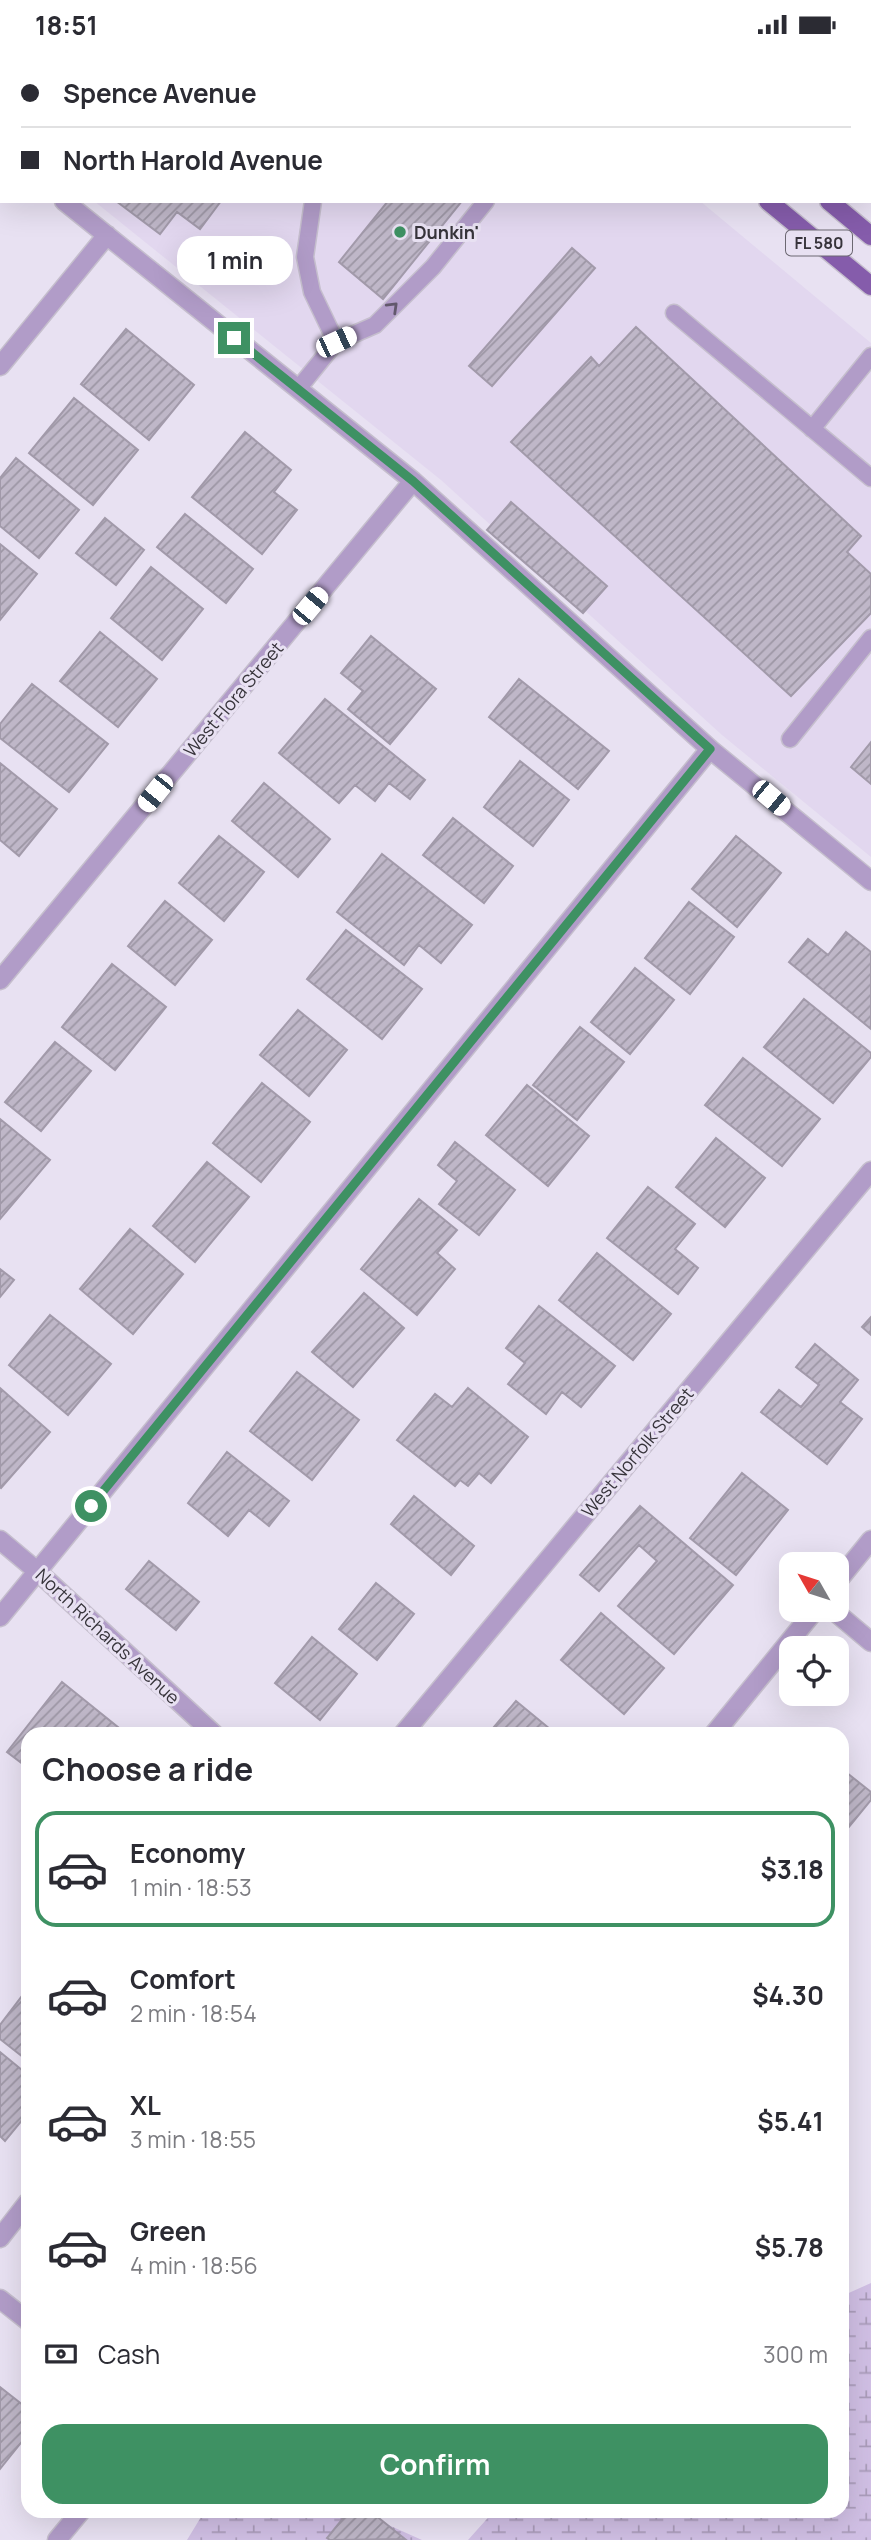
<!DOCTYPE html>
<html lang="en">
<head>
<meta charset="utf-8">
<style>
  body { margin:0; font-family:Manrope,sans-serif; background:#f2f2f3; color:#2b2b33; height:100vh; display:flex; flex-direction:column; font-size:26px; white-space:nowrap }
  * { box-sizing:border-box; margin:0 }
  p { font-size:23px; color:#7c7c81 }
  .icon { flex:none; width:38px; height:38px; fill:none; stroke:currentColor; stroke-width:2; stroke-linecap:round; stroke-linejoin:round }
  .map { position:relative; flex:1; overflow:hidden }
  .details { position:absolute; left:21px; top:1678px; width:828px; height:791px; display:flex; flex-direction:column; background:#fff; border-radius:21px; box-shadow:0 7px 28px #0002 }
  .details>* { flex:none }
  .guide { position:absolute; left:0px; top:0px; width:872px; height:154px; box-shadow:0 7px 28px #0002; display:grid; align-content:center; height:154px; padding:0 21px; background:#fff }
  .needle { width:46px; rotate:309deg }
  .tools { position:absolute; left:779px; top:1503px; display:grid; gap:14px }
  .tools a { display:grid; place-items:center; width:70px; height:70px; border-radius:14px; background:#fff; box-shadow:0 7px 28px #0002; font-size:35px }
  .end { position:absolute; width:32px; height:32px; margin:-16px; border:9px solid #3e9163; background:#fff; box-shadow:0 0 0 4px #fff }
  .from { border-radius:50% }
  .bubble { position:absolute; height:49px; border-radius:21px; background:#fff; box-shadow:0 7px 28px #0002; font-size:23px; font-weight:700; line-height:49px; text-align:center }
  .car { position:absolute; width:21px; height:42px; margin:-21px -10px; border-radius:9px; box-shadow:0 0 5px 2px #0007; background:linear-gradient(#fff 24%,#345 0 40%,#fff 0 76%,#345 0 86%,#fff 0) }
  .guide b { display:flex; align-items:center; gap:24px; height:66px; font-size:26px }
  .guide b+b { border-top:2px solid #e1e1e2 }
  .guide i { width:18px; height:18px; background:#2b2b33 }
  ul { padding:0; list-style:none }
  li { display:flex; align-items:center; gap:21px; height:116px; margin:0 14px 10px; padding:0 7px; border:4px solid transparent; border-radius:21px }
  li div { flex:1 }
  li b { display:block; font-size:26px }
  li em { font-style:normal; font-weight:700 }
  li.active { border-color:#3e9163 }
  li>.icon { width:63px; height:63px; stroke-width:1.5 }
  h2 { padding:0 21px; font-size:32px; line-height:84px }
  .pay { display:flex; align-items:center; gap:18px; height:77px; padding:0 21px; font-size:26px }
  .pay p { margin-inline-start:auto }
  .cta { display:flex; gap:14px; margin-top:auto; padding:14px 21px }
  .cta a { flex:1; height:80px; border-radius:21px; background:#3e9163; color:#fff; font-size:28px; font-weight:700; line-height:80px; text-align:center }
  .status { display:flex; justify-content:space-between; align-items:center; height:49px; padding:0 35px; background:#fff; direction:ltr }
  .status svg { height:19px; fill:currentColor }
  .map>svg:first-child { display:block }
  .built { fill:#e2d7ef }
  .wetland { fill:url(#wetland-marsh) }
  .building { fill:url(#building-hatch); stroke:#a29aaa; stroke-width:2 }
  .lines { fill:none; stroke-linecap:round; stroke-linejoin:round }
  .service-casing { stroke:#c5becd; stroke-width:19 }
  .minor-casing { stroke:#c5becd; stroke-width:21 }
  .primary-casing { stroke:#c5becd; stroke-width:21 }
  .service { stroke:#b19cc8; stroke-width:16 }
  .minor { stroke:#b19cc8; stroke-width:18 }
  .primary { stroke:#855cab; stroke-width:18 }
  .oneway { stroke:#62586c }
  .route { stroke:#3e9163; stroke-width:9 }
  .poi-dot { fill:#3e9163; stroke:#e8e1f2; stroke-width:2.5 }
  .labels { text-anchor:middle; dominant-baseline:central; stroke-width:6; stroke-linejoin:round; paint-order:stroke }
  .shield { fill:#e8e1f2; stroke:#6c6872; stroke-width:2 }
  .shield-label { font-size:16px; font-weight:bold; fill:#37343b }
  .poi-label { font-size:18px; font-weight:bold; fill:#37343b; stroke:#e8e1f2; text-anchor:start }
  .street-label { font-size:18px; fill:#37343b; stroke:#e8e1f2 }
</style>
</head>
<body>
<div class="status"><b>18:51</b><svg viewBox="0 0 49 12"><path d="M0 12V9h3v3zM5 12V6h3v6zM10 12V3h3v9zM15 12V0h3v12zM26 1h20v11H26zM47 4h2v5h-2z"/></svg></div>
<div class="map">
<svg width="871" height="2491" viewBox="0 0 871 2491">
  <defs>
    <pattern id="wetland-marsh" width="20" height="14" patternUnits="userSpaceOnUse" patternTransform="scale(1.75)"><rect width="20" height="14" fill="#d0bfe4"/><path d="M1 5h8M5 5V1M11 12h8M15 12V8" fill="none" stroke="#aa9cba"/></pattern>
    <pattern id="building-hatch" width="6" height="6" patternUnits="userSpaceOnUse" patternTransform="scale(1.75)"><rect width="6" height="6" fill="#bfb7c8"/><path d="M-1 1l2-2M0 6l6-6M5 7l2-2" fill="none" stroke="#9c96a4"/></pattern>
  </defs>
  <rect width="100%" height="100%" fill="#e8e1f2"/>
  <path class="built" d="M0 0H516L518 2H2V79Z
    M94 152H700L871 294V808L722 686 441 431Z"/>
  <path class="wetland" d="M871 2234V2491H468L494 2462H842V2247Z
    M220 2462H357L422 2491H187L201 2468Z"/>
  <path class="building" d="M226 0H335L225 2Z
    M116 152H221L200 180 177 163 160 185Z
    M388 152H462L383 250 339 213Z
    M572 199 595 219 492 337 469 317Z
    M636 278 861 487 847 503 871 525V564L791 647 511 393 591 308 599 317Z
    M126 280 194 336 149 391 81 335Z
    M74 349 138 401 93 456 29 404Z
    M245 383 291 421 274 443 297 461 262 505 192 448Z
    M16 409 79 461 39 509 0 477V429Z
    M511 453 607 537 583 564 487 481Z
    M185 465 253 520 226 554 157 498Z
    M105 469 144 501 116 536 76 504Z
    M0 495 37 525 0 571Z
    M151 518 203 560 162 611 111 569Z
    M100 583 157 630 118 678 60 632Z
    M371 587 436 640 390 695 348 660 363 642 341 624Z
    M519 630 609 702 578 740 489 668Z
    M32 635 108 695 69 743 0 689V675Z
    M325 650 425 731 410 750 389 734 375 752 355 736 339 754 279 704Z
    M871 693V735L851 718Z
    M520 712 569 751 533 797 484 758Z
    M0 714 57 760 19 807 0 791Z
    M264 734 330 790 298 828 232 772Z
    M453 769 513 817 484 854 423 806Z
    M219 787 264 823 224 872 179 834Z
    M736 787 781 824 737 878 692 840Z
    M382 805 472 876 441 914 419 896 404 916 337 863Z
    M165 852 212 891 175 936 128 897Z
    M689 853 734 888 690 945 645 909Z
    M346 881 422 940 382 990 307 930Z
    M846 883 871 903V980L789 913 808 890 828 906Z
    M112 915 166 958 115 1021 62 978Z
    M635 919 674 951 630 1005 591 973Z
    M804 950 871 1004V1008L833 1054 764 998Z
    M298 961 347 1001 309 1047 260 1006Z
    M580 978 624 1013 577 1071 533 1036Z
    M55 993 91 1022 41 1082 5 1053Z
    M743 1009 820 1070 782 1117 705 1056Z
    M262 1034 310 1073 261 1133 213 1094Z
    M527 1036 589 1087 548 1137 486 1086Z
    M0 1070 50 1111 0 1170Z
    M716 1089 765 1129 725 1178 676 1138Z
    M455 1093 515 1141 479 1186 439 1155 457 1132 438 1116Z
    M207 1113 249 1148 195 1213 153 1177Z
    M648 1138 695 1175 675 1200 698 1219 678 1245 607 1189Z
    M419 1150 457 1181 437 1204 455 1220 417 1266 361 1220Z
    M130 1180 183 1225 133 1285 80 1240Z
    M597 1204 671 1265 633 1311 559 1251Z
    M0 1220 14 1231 0 1248Z
    M364 1244 404 1279 353 1338 312 1303Z
    M539 1257 615 1317 581 1358 562 1343 546 1365 508 1335 525 1314 506 1299Z
    M50 1266 111 1315 68 1366 9 1316Z
    M871 1268V1286L862 1278Z
    M815 1295 858 1331 840 1353 862 1370 827 1415 761 1363 779 1341 801 1358 819 1336 796 1318Z
    M297 1323 359 1371 312 1431 250 1382Z
    M0 1339 50 1383 1 1439 0 1438Z
    M468 1339 528 1388 491 1434 479 1424 468 1437 460 1431 455 1437 397 1391 435 1345 452 1358Z
    M227 1403 289 1452 269 1477 249 1461 228 1487 188 1454Z
    M742 1424 788 1461 736 1526 690 1489Z
    M414 1447 474 1497 451 1526 391 1475Z
    M640 1457 733 1536 674 1605 618 1557 657 1512 639 1496 599 1542 580 1526Z
    M149 1512 199 1553 176 1581 126 1540Z
    M376 1534 414 1565 377 1611 339 1580Z
    M601 1564 664 1619 624 1665 561 1611Z
    M312 1588 357 1625 320 1671 275 1634Z
    M62 1633 119 1679 114 1685H28V1719L7 1703Z
    M516 1652 556 1685H488Z
    M842 1720 871 1743V1751L848 1779 842 1774Z
    M28 1939V2012L0 1990V1976Z
    M0 2003 28 2026V2064L5 2092 0 2087Z
    M0 2338 28 2360V2385L0 2420Z
    M349 2462H370L405 2490 330 2491 327 2489Z"/>
  <g class="lines">
    <g class="service-casing">
      <path id="service" d="M140 2 141 0
        M424 2 425 0
        M820 2 821 0
        M313 152 305 208 312 243 336 293
        M674 264 871 429
        M298 340 336 293 375 276 433 218 486 152
        M812 380 871 307
        M790 690 871 589"/>
    </g>
    <g class="minor-casing">
      <path id="minor" d="M0 102 2 103
        M64 152 413 432 710 700 871 832
        M0 317 107 186
        M0 931 413 432
        M0 1491 37 1522 214 1685
        M836 1534 871 1491
        M833 1561 871 1593
        M0 1568 710 700
        M403 1685 871 1122
        M714 1685 815 1561
        M0 2189 28 2153
        M0 2250 28 2272
        M57 2491 81 2462"/>
    </g>
    <g class="primary-casing">
      <path id="primary" d="M582 0 584 2
        M645 0 648 2
        M706 0 708 2
        M870 135 871 136
        M768 152 871 237
        M829 152 871 187"/>
    </g>
    <use href="#service" class="service"/>
    <use href="#minor" class="minor"/>
    <use href="#primary" class="primary"/>
  </g>
  <defs><path id="oneway-chevron" d="M-2-3.5L2.5 0L-2 3.5" fill="none" stroke-width="1.6" stroke-linecap="round" stroke-linejoin="round" transform="scale(1.75)"/></defs>
  <use class="oneway" href="#oneway-chevron" transform="translate(393 258) rotate(-44)"/>
  <g class="lines">
    <path class="route" d="M91 1457 710 700 413 432 234 289"/>
  </g>
  <circle class="poi-dot" cx="400" cy="183" r="7"/>
  <g class="labels">
    <rect class="shield" x="786" y="181.5" width="66" height="25" rx="5"/>
    <g class="shield-label">
      <text x="819" y="194">FL 580</text>
    </g>
    <g class="poi-label">
      <text x="414" y="183">Dunkin'</text>
    </g>
    <g class="street-label">
      <text transform="translate(233 650) rotate(-50)">West Flora Street</text>
      <text transform="translate(637 1403) rotate(-50)">West Norfolk Street</text>
      <text transform="translate(108 1587) rotate(43)">North Richards Avenue</text>
    </g>
  </g>
</svg>
<div class="tools">
<a><svg class="needle" viewBox="-14 -14 28 28"><path d="M0-13l5 13h-10z" fill="#e53935"/><path d="M0 13l5-13h-10z" fill="#7c7c81"/></svg></a>
<a><svg class="icon" aria-label="locate" viewBox="0 0 24 24"><circle cx="12" cy="12" r="6"/><path d="M12 2v4M12 18v4M2 12h4M18 12h4"/></svg></a>
</div>
<i class="end from" style="left:91px;top:1457px"></i>
<i class="end" style="left:234px;top:289px"></i>
<div class="bubble" style="left:177px;top:187px;width:116px">1 min</div>
<i class="car" style="left:336px;top:293px;rotate:65deg"></i>
<i class="car" style="left:310px;top:557px;rotate:40deg"></i>
<i class="car" style="left:155px;top:744px;rotate:219deg"></i>
<i class="car" style="left:771px;top:749px;rotate:130deg"></i>
<div class="guide">
<b><i class="from"></i>Spence Avenue</b>
<b><i></i>North Harold Avenue</b>
</div>
<section class="details">
<h2>Choose a ride</h2>
<ul>
<li class="active"><svg class="icon" aria-label="car" viewBox="0 0 24 24"><path d="M5 17H2v-5l4-1 3-4h7l3 4 3 1v5h-3M9 17h6M6 11h13"/><circle cx="7" cy="17" r="2"/><circle cx="17" cy="17" r="2"/></svg><div><b>Economy</b><p>1 min · 18:53</p></div><em>$3.18</em></li>
<li><svg class="icon" aria-label="car" viewBox="0 0 24 24"><path d="M5 17H2v-5l4-1 3-4h7l3 4 3 1v5h-3M9 17h6M6 11h13"/><circle cx="7" cy="17" r="2"/><circle cx="17" cy="17" r="2"/></svg><div><b>Comfort</b><p>2 min · 18:54</p></div><em>$4.30</em></li>
<li><svg class="icon" aria-label="car" viewBox="0 0 24 24"><path d="M5 17H2v-5l4-1 3-4h7l3 4 3 1v5h-3M9 17h6M6 11h13"/><circle cx="7" cy="17" r="2"/><circle cx="17" cy="17" r="2"/></svg><div><b>XL</b><p>3 min · 18:55</p></div><em>$5.41</em></li>
<li><svg class="icon" aria-label="car" viewBox="0 0 24 24"><path d="M5 17H2v-5l4-1 3-4h7l3 4 3 1v5h-3M9 17h6M6 11h13"/><circle cx="7" cy="17" r="2"/><circle cx="17" cy="17" r="2"/></svg><div><b>Green</b><p>4 min · 18:56</p></div><em>$5.78</em></li>
</ul>
<div class="pay"><svg class="icon" aria-label="cash" viewBox="0 0 24 24"><path d="M3 7h18v10H3z"/><circle cx="12" cy="12" r="2"/></svg>Cash<p>300 m</p></div>
<div class="cta"><a>Confirm</a></div>
</section>
</div>
</body>
</html>
